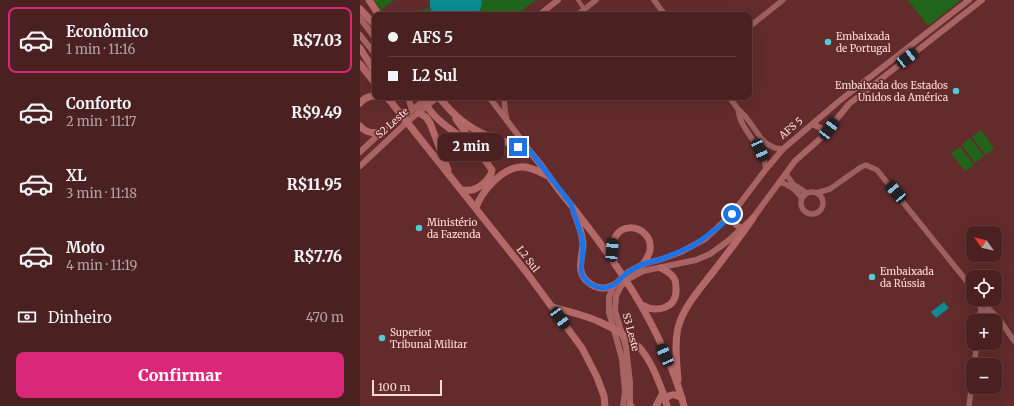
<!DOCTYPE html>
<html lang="pt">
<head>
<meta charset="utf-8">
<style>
  body { margin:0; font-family:Merriweather,serif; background:#542d2d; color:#f1f3f6; height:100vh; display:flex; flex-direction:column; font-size:15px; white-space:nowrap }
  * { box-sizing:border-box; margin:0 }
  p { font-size:13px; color:#b2a3a5 }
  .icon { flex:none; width:22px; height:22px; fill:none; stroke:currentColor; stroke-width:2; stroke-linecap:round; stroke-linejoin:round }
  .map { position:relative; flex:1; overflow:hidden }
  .panel { display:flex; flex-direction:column; background:#4a2020; width:360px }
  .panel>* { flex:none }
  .banner { position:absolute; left:12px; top:12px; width:380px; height:88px; border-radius:8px; box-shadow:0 4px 16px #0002,0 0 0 1px #613e3e; display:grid; align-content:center; height:88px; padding:0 16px; background:#4a2020 }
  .needle { width:26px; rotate:304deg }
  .fabs { position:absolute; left:606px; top:226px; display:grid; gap:8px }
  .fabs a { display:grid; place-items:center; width:36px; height:36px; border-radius:8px; background:#4a2020; box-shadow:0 4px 16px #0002,0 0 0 1px #613e3e; font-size:20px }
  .scale { position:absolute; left:12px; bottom:10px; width:70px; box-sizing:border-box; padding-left:4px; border:2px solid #ffdbd8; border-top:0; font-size:11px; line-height:14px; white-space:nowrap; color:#ffdbd8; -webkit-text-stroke:3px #632b2b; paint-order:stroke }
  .end { position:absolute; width:18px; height:18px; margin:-9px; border:5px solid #1a73e8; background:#fff; box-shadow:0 0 0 2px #fff }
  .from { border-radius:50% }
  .bubble { position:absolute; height:28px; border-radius:8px; background:#4a2020; box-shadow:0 4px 16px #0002,0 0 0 1px #613e3e; font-size:13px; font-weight:800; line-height:28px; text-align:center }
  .car { position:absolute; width:12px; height:24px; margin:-12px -6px; border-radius:5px; box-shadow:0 0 3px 1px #0007; background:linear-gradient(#222 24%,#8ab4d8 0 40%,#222 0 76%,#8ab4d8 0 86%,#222 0) }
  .banner b { display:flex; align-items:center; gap:14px; height:38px; font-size:15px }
  .banner b+b { border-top:1px solid #613e3e }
  .banner i { width:10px; height:10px; background:#f1f3f6 }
  ul { padding:7px 0 0; list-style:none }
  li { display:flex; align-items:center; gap:12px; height:66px; margin:0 8px 6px; padding:0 8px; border:2px solid transparent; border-radius:8px }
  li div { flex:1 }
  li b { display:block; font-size:15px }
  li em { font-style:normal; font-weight:800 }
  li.selected { border-color:#db2777 }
  li>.icon { width:36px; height:36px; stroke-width:1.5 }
  .pay { display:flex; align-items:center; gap:10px; height:44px; padding:0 16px; font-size:15px }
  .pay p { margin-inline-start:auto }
  .cta { display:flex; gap:8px; margin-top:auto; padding:8px 16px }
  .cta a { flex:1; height:46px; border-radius:8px; background:#db2777; color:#fff; font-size:16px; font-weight:800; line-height:46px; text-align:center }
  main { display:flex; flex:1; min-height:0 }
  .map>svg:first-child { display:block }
  .green { fill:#21651b }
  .water { fill:#0a8c93 }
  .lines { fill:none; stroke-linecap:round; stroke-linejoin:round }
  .minor { stroke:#9e605e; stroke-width:4 }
  .tertiary { stroke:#9e605e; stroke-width:5.5 }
  .secondary { stroke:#a86462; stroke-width:6 }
  .primary { stroke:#b36967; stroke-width:7 }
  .route { stroke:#1a73e8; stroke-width:5 }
  .poi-dot { fill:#51ccd5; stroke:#632b2b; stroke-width:1.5 }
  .labels { text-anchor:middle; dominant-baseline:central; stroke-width:3.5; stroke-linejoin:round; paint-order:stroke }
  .poi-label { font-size:10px; fill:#ffdbd8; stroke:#632b2b; text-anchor:start }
  .street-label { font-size:10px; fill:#ffdbd8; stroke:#632b2b }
</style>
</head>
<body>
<main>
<section class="panel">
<ul>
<li class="selected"><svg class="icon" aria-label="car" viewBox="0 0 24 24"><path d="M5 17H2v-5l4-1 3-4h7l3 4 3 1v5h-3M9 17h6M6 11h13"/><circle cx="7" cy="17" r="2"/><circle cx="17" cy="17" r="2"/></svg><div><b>Econômico</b><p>1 min · 11:16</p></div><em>R$7.03</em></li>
<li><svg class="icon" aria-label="car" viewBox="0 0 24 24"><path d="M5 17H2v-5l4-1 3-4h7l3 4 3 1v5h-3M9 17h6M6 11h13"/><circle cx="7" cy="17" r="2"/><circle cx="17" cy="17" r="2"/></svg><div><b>Conforto</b><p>2 min · 11:17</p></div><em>R$9.49</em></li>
<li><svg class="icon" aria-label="car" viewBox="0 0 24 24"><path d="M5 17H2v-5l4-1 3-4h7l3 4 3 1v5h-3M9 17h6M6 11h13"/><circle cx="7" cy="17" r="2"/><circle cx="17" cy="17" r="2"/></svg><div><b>XL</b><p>3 min · 11:18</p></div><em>R$11.95</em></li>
<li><svg class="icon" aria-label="car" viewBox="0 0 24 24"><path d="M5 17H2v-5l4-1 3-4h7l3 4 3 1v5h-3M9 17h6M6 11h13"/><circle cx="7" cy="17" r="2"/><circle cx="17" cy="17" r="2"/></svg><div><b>Moto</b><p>4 min · 11:19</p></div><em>R$7.76</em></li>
</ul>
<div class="pay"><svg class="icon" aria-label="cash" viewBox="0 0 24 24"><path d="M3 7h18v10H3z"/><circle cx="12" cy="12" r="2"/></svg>Dinheiro<p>470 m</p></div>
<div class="cta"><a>Confirmar</a></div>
</section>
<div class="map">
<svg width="654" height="406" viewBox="0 0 654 406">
  <rect width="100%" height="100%" fill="#632b2b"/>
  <path class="green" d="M14 0H34L21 10Z
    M121 0H176L156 15H119Z
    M548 0H601L568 26Z
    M70 8 72 15H42Z
    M621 130 634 148 626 155 612 137Z
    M610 138 624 156 615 163 602 145Z
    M600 147 614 165 605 171 591 153Z"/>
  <path class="water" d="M70 0H121L122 2 119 15H72L70 6Z
    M584 302 589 308 576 318 571 312Z"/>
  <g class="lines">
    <path class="minor" d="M218 0 224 9"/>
    <path class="tertiary" d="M294 0 305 15
      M217 15 236 0
      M389 27 423 0
      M144 97 145 110 147 121
      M369 97 378 109 386 117 401 138 407 144 415 148 423 149
      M378 109C380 132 404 145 406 169
      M426 174 433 184 447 193
      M419 182C429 184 436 190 442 198
      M441 203a11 11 0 1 1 22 0a11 11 0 1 1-22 0Z
      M456 193 470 189 501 167 506 165 517 170 613 289
      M620.5 308a3.5 3.5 0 1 1 7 0a3.5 3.5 0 1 1-7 0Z
      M628 308 639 319 654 341
      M619 321 621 309
      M614 365 617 343
      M609 406 613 375"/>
    <path class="secondary" d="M179 15 198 0
      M0 18 15 38
      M0 35 15 54
      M48 97 52 110
      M129 97 170 151
      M452 124 461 128 462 137
      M0 152 15 138 69 97
      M0 166 47 122 78 97
      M372 214 376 225 383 228
      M263 406 265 392 262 359 249 312V297L254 285 268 272 283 264 302 259 321 252 345 239 372 214 406 169 423 149 478 102 609 0
      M270 406V382L266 347 255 311 256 296 261 286 270 278 283 271 336 260 350 254 368 241 393 218 435 161 462 137 489 104 622 0"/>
    <path class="primary" d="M9 0 19 15
      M0 9 15 25
      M0 48 15 72
      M0 64 15 83
      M27 97 167 273 222 348 237 377 244 396 245 406
      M79 97C92 114 108 128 128 136 138 140 164 146 171 153 181 164 189 177 198 189 251 254 302 324 324 406
      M0 103C4 98 9 96 15 96
      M67 106C77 122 95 132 110 143
      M59 113 66 117 70 123 88 170
      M96 119 132 170C131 178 122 186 115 189 111 191 106 190 101 190
      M0 126C7 134 14 133 23 132
      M116 208C121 192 142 168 160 167 169 166 178 171 186 175
      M214 212C218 222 222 232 223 243 223 252 219 262 221 271 223 281 235 289 245 288 248 288 251 286 254 285
      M254 259C245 215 294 223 290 250 289 255 286 260 283 264
      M282 305C296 313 317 309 316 289 316 287 316 283 315 280 313 274 306 271 301 268
      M193 307C209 312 225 315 240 322 253 328 266 335 277 345 291 358 302 388 307 406
      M318 380C317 363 314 345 318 328 323 307 340 289 353 272 367 254 381 236 393 218
      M305 400C309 393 315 394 322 398
      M270 405 271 406
      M296 406 303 393"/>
  </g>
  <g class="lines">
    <path class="route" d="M158 147 170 151 211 204 222 237 223 246 221 271 223 277 230 284 237 287 245 288 254 285 268 272 283 264 302 259 333 246 360 226 372 214"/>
  </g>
  <g class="poi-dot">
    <circle cx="468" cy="42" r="4"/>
    <circle cx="596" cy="91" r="4"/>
    <circle cx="59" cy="228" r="4"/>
    <circle cx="512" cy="277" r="4"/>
    <circle cx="22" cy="338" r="4"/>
  </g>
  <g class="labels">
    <g class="poi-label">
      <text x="476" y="36">Embaixada<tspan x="476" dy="12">de Portugal</tspan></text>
      <text x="588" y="85" text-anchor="end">Embaixada dos Estados<tspan x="588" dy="12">Unidos da América</tspan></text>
      <text x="67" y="222">Ministério<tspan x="67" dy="12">da Fazenda</tspan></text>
      <text x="520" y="271">Embaixada<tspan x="520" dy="12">da Rússia</tspan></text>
      <text x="30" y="332">Superior<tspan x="30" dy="12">Tribunal Militar</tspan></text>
    </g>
    <g class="street-label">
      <text transform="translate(32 123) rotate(-42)">S2 Leste</text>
      <text transform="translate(431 128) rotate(-40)">AFS 5</text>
      <text transform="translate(168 259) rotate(52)">L2 Sul</text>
      <text transform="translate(271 332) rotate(75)">S3 Leste</text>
    </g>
  </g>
</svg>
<div class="fabs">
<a><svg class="needle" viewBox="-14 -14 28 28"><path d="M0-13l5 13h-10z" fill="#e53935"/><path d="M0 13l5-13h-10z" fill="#b2a3a5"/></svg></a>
<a><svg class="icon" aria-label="locate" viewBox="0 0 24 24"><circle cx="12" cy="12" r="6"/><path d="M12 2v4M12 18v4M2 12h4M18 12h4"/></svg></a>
<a>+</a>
<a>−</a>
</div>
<div class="scale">100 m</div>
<i class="end from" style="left:372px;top:214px"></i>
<i class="end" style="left:158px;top:147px"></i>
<div class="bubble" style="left:78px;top:133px;width:66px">2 min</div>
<i class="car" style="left:547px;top:58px;rotate:52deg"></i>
<i class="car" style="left:469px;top:129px;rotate:37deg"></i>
<i class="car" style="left:400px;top:150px;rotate:156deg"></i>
<i class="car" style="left:536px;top:192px;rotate:320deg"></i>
<i class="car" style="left:252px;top:250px;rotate:5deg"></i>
<i class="car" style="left:200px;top:318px;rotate:144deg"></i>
<i class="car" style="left:305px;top:355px;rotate:336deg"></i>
<div class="banner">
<b><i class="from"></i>AFS 5</b>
<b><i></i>L2 Sul</b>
</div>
</div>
</main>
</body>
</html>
